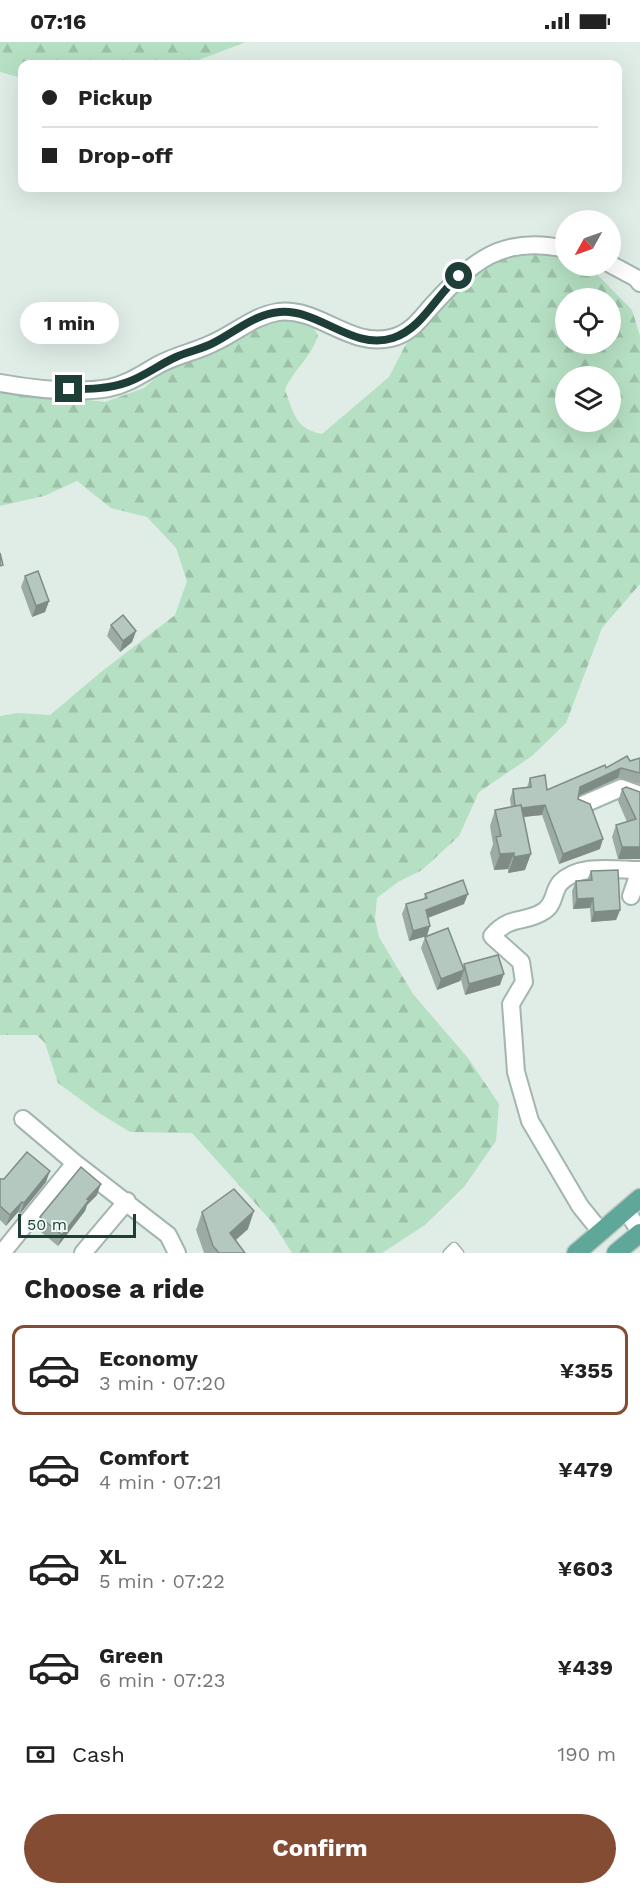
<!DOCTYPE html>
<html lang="en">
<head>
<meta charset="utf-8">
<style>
  body { margin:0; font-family:"Work Sans",sans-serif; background:#f2f2f2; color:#222; height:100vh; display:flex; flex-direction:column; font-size:22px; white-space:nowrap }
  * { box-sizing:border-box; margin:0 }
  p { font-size:20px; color:#767676 }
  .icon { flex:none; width:33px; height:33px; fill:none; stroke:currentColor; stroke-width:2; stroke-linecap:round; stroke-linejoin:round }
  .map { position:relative; height:1211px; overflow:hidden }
  .details { display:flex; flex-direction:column; background:#fff; flex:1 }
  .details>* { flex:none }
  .hud { position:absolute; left:18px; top:18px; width:604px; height:132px; border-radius:12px; box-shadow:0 6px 24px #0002; display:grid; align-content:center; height:132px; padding:0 24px; background:#fff }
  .needle { width:39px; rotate:230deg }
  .buttons { position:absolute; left:555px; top:168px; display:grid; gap:12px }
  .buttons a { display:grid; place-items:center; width:66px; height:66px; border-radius:50%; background:#fff; box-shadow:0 6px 24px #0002; font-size:30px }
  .scale { position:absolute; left:18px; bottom:15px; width:118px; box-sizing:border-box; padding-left:6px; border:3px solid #1e3f37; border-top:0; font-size:16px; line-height:21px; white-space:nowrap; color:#1e3f37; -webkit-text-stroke:4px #f0f9f5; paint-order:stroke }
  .end { position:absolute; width:27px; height:27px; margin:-14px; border:8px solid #1e3f37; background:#fff; box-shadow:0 0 0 3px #fff }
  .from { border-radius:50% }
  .bubble { position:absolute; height:42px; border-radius:21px; background:#fff; box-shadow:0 6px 24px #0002; font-size:20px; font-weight:700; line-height:42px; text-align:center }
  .hud b { display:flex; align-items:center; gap:21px; height:57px; font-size:22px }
  .hud b+b { border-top:2px solid #e0e0e0 }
  .hud i { width:15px; height:15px; background:#222 }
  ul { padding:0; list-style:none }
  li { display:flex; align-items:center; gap:18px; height:90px; margin:0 12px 9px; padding:0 12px; border:3px solid transparent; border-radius:12px }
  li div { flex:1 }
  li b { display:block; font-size:22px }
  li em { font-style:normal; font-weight:700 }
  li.active { border-color:#854c34 }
  li>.icon { width:54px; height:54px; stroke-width:1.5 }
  h2 { padding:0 24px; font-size:27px; line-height:72px }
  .pay { display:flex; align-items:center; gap:15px; height:66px; padding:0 24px; font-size:22px }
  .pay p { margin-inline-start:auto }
  .button { display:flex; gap:12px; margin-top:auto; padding:12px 24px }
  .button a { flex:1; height:69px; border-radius:36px; background:#854c34; color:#fff; font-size:24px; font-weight:700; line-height:69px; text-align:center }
  .status { display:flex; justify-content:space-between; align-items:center; height:42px; padding:0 30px; background:#fff; direction:ltr }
  .status svg { height:16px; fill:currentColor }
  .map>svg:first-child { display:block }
  .forest { fill:url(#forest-firs); fill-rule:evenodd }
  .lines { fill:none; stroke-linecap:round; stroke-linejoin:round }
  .service-casing { stroke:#a2b5af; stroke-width:11 }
  .minor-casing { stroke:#a2b5af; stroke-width:20 }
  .primary-casing { stroke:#c0c9c7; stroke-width:21 }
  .service { stroke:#fff; stroke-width:8 }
  .minor { stroke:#fff; stroke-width:16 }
  .primary { stroke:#5fa798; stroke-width:18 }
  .wall { fill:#9caca5 }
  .shaded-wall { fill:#7f8c86 }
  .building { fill:#b5c8c0; stroke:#7f8c86; stroke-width:1.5 }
  .route { stroke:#1e3f37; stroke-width:8 }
</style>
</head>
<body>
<div class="status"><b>07:16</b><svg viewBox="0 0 49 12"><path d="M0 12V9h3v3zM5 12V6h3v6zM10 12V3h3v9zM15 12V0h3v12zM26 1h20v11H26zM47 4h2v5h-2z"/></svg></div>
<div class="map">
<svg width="640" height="1211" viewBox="0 0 640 1211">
  <defs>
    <pattern id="forest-firs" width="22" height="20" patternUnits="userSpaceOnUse" patternTransform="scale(1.5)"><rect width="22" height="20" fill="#b6e0c3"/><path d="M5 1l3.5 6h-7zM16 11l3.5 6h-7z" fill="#9cc1a8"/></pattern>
  </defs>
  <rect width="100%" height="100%" fill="#e0ede7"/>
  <path class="forest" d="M0 0H246L188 22H22V36L0 30Z
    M528 206 565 213 566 224H589L632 268 640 294V542L602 586 566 681 532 714 479 750 459 794 422 828 398 840 377 856 375 877 379 895 413 952 468 1016 499 1062 496 1099 464 1145 425 1183 382 1211H292L273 1181 192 1091 130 1090 99 1071 58 1041 45 1001 37 993H0V674L17 671 50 673 101 630 175 573 187 539 176 506 147 475 111 466 77 439 44 454 0 464V347L105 360 144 346 165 328 255 284 287 278 311 282 318 293C312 315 293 328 285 348 294 371 295 387 322 392L389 335 406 302 454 246 491 218ZM566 256H610V302H566ZM566 334H610V380H566Z"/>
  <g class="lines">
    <g class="service-casing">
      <path id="service" d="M448 1211 454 1205 459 1211"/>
    </g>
    <g class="minor-casing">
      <path id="minor" d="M610 222 636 236 640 241
        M0 341C34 347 75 352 109 346 128 342 142 332 158 323 176 313 195 310 213 301 236 291 253 274 278 270 319 265 349 306 391 296 409 292 419 279 430 266 471 221 500 192 566 207
        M584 762 621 746 640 753
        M631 854 640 828
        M23 1077 75 1121 168 1193 177 1211
        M626 1168 640 1190
        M601 1190 580 1164 530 1079 516 1030 511 962 524 940 521 920 492 894C511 872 525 882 544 869 555 862 553 849 560 841 579 821 615 828 640 828
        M2 1211 75 1121
        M83 1211 127 1159"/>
    </g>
    <g class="primary-casing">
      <path id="primary" d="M576 1211 640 1156
        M616 1211 640 1191"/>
    </g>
    <use href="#service" class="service"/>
    <use href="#minor" class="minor"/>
    <use href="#primary" class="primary"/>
  </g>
  <path class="wall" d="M25 534 49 559 45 570 32 575 21 545Z
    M111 583 136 589 132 600 120 610 107 594Z
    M640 716V742L618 736 579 754 578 757 600 807 559 822 542 773 524 775 525 828 508 831V827L494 828 490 811 493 802 490 784 495 768 511 765 510 757 513 747 527 745 530 736 547 748 606 726Z
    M622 747 640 750V817H618L612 795 616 783 627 780 618 759Z
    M591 829 620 868 616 878 591 880 590 866 573 867 572 849 576 839 587 838Z
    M425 852 464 862 428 876 427 894 409 899 402 872 406 862 424 857Z
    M425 895 463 924 464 922 500 943 465 953 461 938 460 939 437 948 421 906Z
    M0 1137 46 1140 20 1172 18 1170 6 1184 0 1178Z
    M97 1153 87 1163 85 1169 58 1204 36 1186 40 1175Z
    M202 1170 248 1187 236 1198 245 1211H204L196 1188Z"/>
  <path class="shaded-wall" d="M49 559 45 570 32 575 36 564Z
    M136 589 132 600 120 610 123 599Z
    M621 726 618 736 576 755 580 745Z
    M545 763 542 773 512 776 515 766Z
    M603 797 600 807 559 822 563 812Z
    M622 805H640V817H618Z
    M514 811 508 827 494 828 500 812Z
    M531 812 525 828 508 831 514 815Z
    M468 852 464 862 422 878 426 868Z
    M593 856 590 866 573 867 577 857Z
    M620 868 616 878 591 880 594 870Z
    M430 884 427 894 409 899 413 889Z
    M464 928 460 939 437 948 441 937Z
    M504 932 500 943 465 953 469 942Z
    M50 1129 46 1140 20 1172 24 1161Z
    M101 1142 97 1153 87 1163 85 1169 58 1204 62 1193 87 1157Z
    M22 1160 18 1170 6 1184 10 1173Z
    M254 1169 248 1187 224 1208 230 1191Z"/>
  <path class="building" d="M0 511 3 523 0 524Z
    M38 529 49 559 36 564 25 534Z
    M123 573 136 589 123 599 111 583Z
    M627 714 630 719 640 716V731L621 726 580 745 578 757 590 762 603 797 563 812 545 763 522 766 521 763 515 764 513 747 531 745 530 736 545 733 547 748 605 723 606 726Z
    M626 745 640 750V805H622L616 783 636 777 622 747Z
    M521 763 531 812 514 815V811L500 812 496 795 501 794 495 768Z
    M618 828 620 868 594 870 593 856 577 857 576 839 592 838 591 829Z
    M463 838 468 852 426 868 430 884 413 889 406 862 427 856 425 852Z
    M448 886 464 928 441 937 425 895Z
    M498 913 504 932 469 942 464 922Z
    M27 1110 50 1129 24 1161 22 1160 10 1173 0 1164V1137H4Z
    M81 1125 101 1142 87 1157 89 1158 62 1193 40 1175Z
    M234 1147 254 1169 230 1191 245 1211H219L213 1204 202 1170Z"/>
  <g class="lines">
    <path class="route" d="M69 347C89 347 109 347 128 340 145 334 160 322 176 315 189 309 203 307 215 300 236 289 255 272 280 270 320 267 352 309 393 296 423 286 436 253 459 234"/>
  </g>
</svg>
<div class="buttons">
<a><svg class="needle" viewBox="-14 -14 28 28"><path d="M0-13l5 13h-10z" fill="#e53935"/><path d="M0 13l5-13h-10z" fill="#767676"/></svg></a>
<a><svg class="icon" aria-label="locate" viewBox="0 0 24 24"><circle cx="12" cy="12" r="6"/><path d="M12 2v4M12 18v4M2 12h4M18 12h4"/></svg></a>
<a><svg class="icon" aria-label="layers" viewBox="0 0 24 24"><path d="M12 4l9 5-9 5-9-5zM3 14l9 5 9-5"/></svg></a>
</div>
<div class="scale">50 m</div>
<i class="end from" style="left:459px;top:234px"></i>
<i class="end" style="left:69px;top:347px"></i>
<div class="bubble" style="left:20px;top:260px;width:99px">1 min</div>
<div class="hud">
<b><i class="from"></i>Pickup</b>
<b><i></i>Drop-off</b>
</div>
</div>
<section class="details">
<h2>Choose a ride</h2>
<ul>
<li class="active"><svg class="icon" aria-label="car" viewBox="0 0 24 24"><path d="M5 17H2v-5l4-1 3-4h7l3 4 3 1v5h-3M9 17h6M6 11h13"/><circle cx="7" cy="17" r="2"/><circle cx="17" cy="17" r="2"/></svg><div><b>Economy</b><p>3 min · 07:20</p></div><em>¥355</em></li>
<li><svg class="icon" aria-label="car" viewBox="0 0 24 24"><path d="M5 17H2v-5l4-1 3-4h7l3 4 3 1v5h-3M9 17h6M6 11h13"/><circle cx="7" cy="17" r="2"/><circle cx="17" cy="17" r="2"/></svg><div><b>Comfort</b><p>4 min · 07:21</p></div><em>¥479</em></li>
<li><svg class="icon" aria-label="car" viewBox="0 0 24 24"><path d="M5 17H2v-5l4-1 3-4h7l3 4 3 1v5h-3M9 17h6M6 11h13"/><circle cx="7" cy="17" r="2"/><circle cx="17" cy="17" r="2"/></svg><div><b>XL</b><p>5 min · 07:22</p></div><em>¥603</em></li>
<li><svg class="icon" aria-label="car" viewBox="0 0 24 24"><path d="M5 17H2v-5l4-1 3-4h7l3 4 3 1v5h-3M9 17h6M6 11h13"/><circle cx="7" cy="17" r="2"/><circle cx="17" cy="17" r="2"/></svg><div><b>Green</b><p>6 min · 07:23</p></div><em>¥439</em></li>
</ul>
<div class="pay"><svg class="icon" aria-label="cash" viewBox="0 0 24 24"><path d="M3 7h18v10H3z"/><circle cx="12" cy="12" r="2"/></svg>Cash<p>190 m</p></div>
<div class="button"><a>Confirm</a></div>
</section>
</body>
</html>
